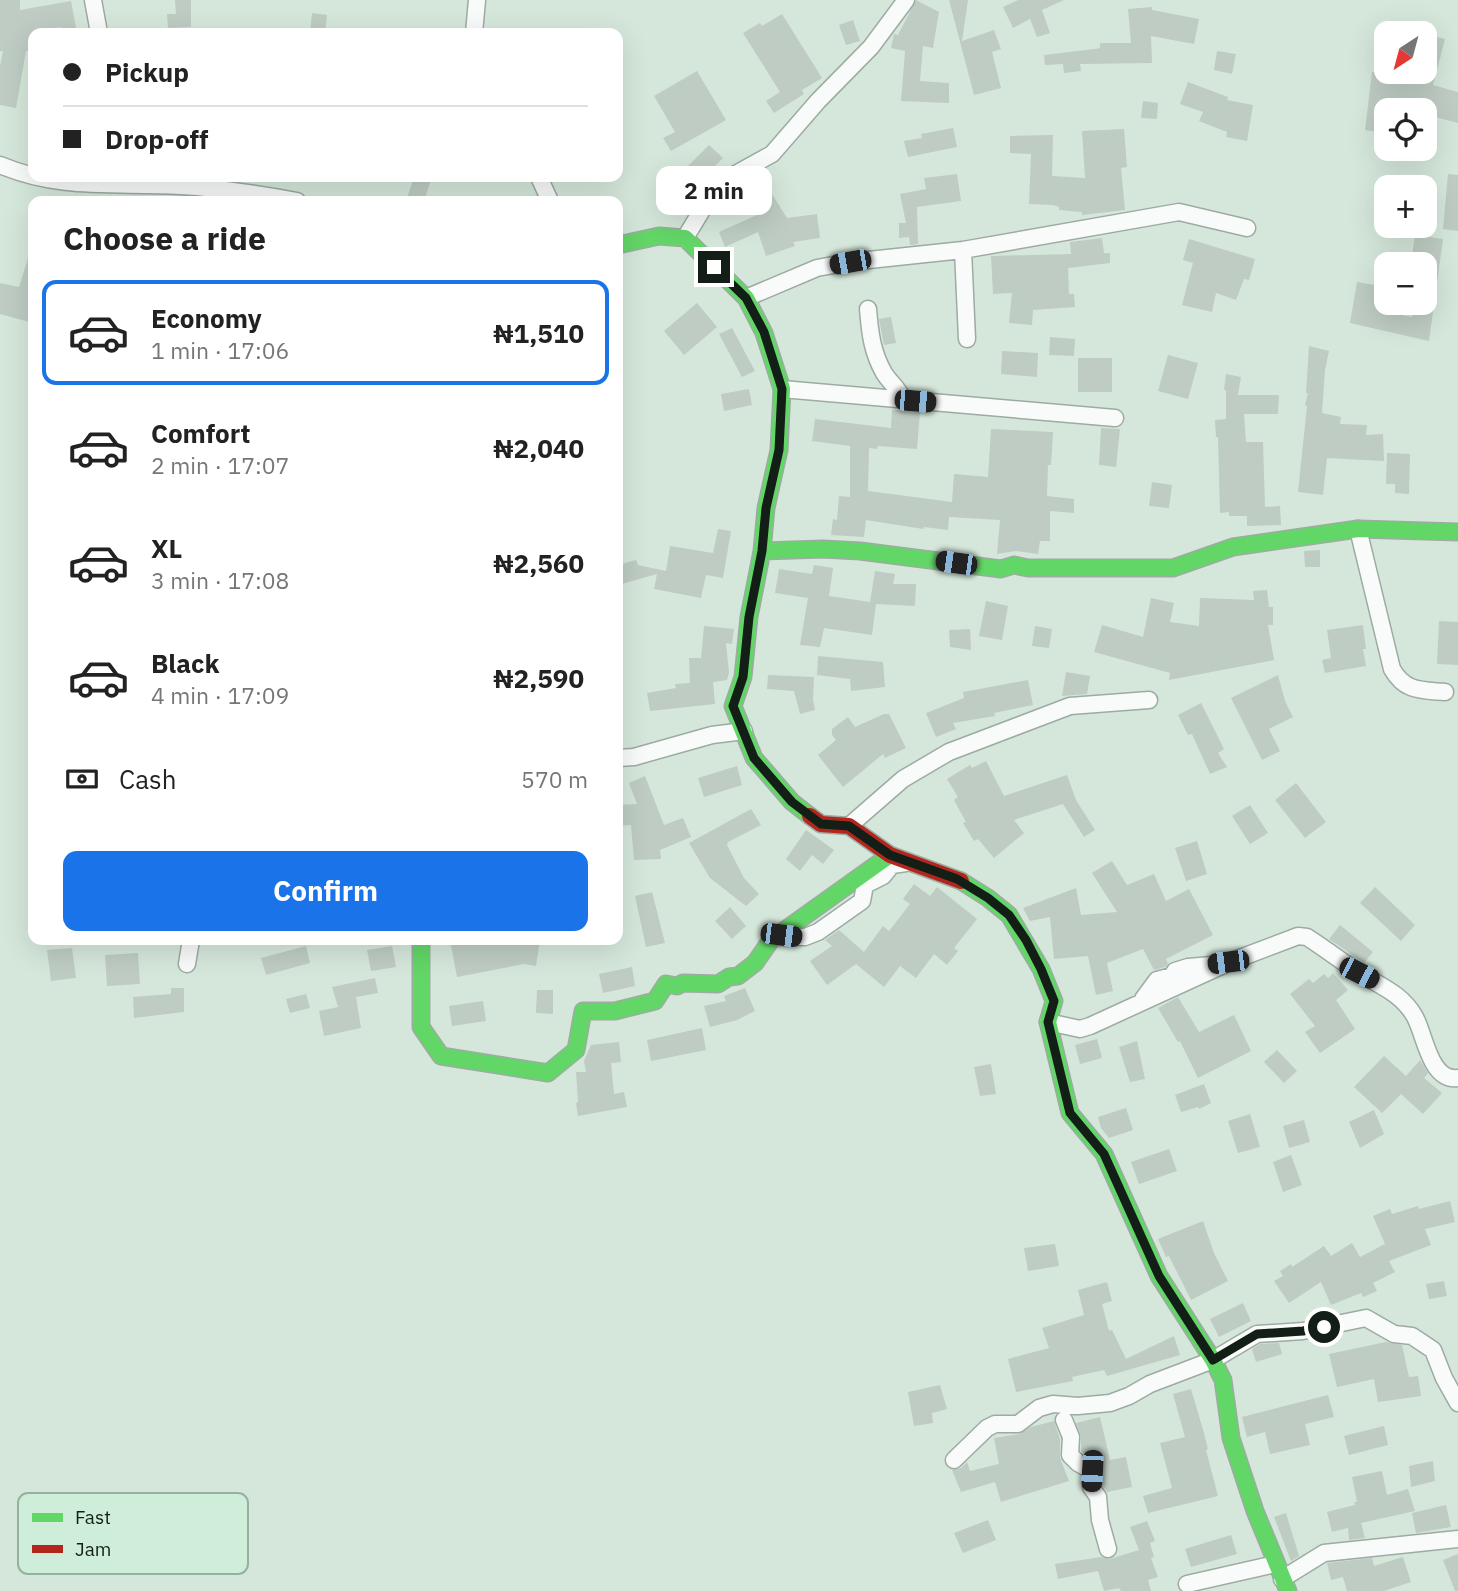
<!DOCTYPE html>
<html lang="en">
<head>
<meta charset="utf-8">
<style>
  body { margin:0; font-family:"IBM Plex Sans",sans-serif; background:#f6f6f6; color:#222; height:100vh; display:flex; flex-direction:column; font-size:26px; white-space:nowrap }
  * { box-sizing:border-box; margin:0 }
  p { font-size:23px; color:#767676 }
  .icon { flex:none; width:38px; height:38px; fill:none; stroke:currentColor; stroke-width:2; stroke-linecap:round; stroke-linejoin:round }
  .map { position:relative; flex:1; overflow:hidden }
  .details { position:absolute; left:28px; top:196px; width:595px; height:749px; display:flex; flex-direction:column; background:#fff; border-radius:14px; box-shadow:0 7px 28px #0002 }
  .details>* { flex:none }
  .banner { position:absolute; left:28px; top:28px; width:595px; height:154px; border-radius:14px; box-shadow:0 7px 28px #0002; display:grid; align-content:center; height:154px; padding:0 35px; background:#fff }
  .needle { width:46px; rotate:216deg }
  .controls { position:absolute; left:1374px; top:21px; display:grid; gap:14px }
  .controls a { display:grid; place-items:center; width:63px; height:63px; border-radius:14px; background:#fff; box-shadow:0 7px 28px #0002; font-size:35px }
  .end { position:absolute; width:32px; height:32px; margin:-16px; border:9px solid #131e17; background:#fff; box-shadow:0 0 0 4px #fff }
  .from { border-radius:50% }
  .bubble { position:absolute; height:49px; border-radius:14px; background:#fff; box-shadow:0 7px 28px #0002; font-size:23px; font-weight:700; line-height:49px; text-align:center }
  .car { position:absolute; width:21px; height:42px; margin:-21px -10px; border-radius:9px; box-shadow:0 0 5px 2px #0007; background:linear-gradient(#222 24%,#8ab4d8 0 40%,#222 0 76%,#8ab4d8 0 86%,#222 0) }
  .banner b { display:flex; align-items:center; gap:24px; height:66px; font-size:26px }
  .banner b+b { border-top:2px solid #e0e0e0 }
  .banner i { width:18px; height:18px; background:#222 }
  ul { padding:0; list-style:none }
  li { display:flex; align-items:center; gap:21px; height:105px; margin:0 14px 10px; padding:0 21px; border:4px solid transparent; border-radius:14px }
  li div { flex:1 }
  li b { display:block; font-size:26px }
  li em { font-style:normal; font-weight:700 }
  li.active { border-color:#1a73e8 }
  li>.icon { width:63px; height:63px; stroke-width:1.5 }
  h2 { padding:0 35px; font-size:32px; line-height:84px }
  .pay { display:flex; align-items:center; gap:18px; height:77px; padding:0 35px; font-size:26px }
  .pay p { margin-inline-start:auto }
  .action { display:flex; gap:14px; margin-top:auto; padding:14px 35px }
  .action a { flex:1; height:80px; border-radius:14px; background:#1a73e8; color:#fff; font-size:28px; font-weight:700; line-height:80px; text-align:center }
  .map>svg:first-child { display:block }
  .building { fill:#beccc3 }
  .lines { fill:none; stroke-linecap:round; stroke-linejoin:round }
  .street-casing { stroke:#9daba2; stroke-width:19 }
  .fast-casing { stroke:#9daba2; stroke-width:19 }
  .jam-casing { stroke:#9daba2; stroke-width:19 }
  .street { stroke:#f9fbfa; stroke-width:16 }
  .fast { stroke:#63d668; stroke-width:16 }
  .jam { stroke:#b3261e; stroke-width:16 }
  .route { stroke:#131e17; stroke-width:9 }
  .key { fill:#ceeed9; stroke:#96b09f; stroke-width:2 }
  .key-label { font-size:19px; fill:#131e17 }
</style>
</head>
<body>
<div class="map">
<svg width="1458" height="1591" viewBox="0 0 1458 1591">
  <rect width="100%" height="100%" fill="#d5e7db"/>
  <path class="building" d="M0 0H20V10L71 1 77 33H62L61 27 33 32V52L26 51 16 108 0 105V66L3 51H0Z
    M175 0H191V27L168 28 167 14H176Z
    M916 0 939 12 933 48 923 46 920 81 949 83V103L901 101 905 51 891 48 894 34 898 35Z
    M949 0H968L962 41 994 30 1001 49 992 52 1001 88 974 95Z
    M1018 0H1064L1042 10 1050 33 1037 37 1030 19 1013 28 1003 7Z
    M1152 7V10L1199 19 1194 44 1151 36 1152 63 1080 64 1081 71 1064 73 1063 64 1045 65 1044 55 1095 49 1100 48V43H1131L1128 9Z
    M312 13 327 15 325 33H310Z
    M782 14 822 78 802 90 804 94 774 113 766 101 780 92 743 33 760 23 762 26Z
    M853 20 860 41 846 45 839 25Z
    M1424 34 1445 39 1433 85 1458 92V123L1424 114V110H1386V133L1365 130 1372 72H1424Z
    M1217 51 1236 54 1232 74 1214 70Z
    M697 71 726 120 671 151 663 138 675 132 654 96Z
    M1188 82 1228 97 1227 100 1253 105 1247 141 1226 137 1227 132 1199 121 1203 112 1180 104Z
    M1143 101 1158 103 1157 119 1141 118Z
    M953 128 957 147 908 157 904 141 922 138 921 134Z
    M1124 129 1127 167 1121 168 1125 210 1082 215V212L1059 210V207L1053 205 1029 204 1031 154 1010 153V136L1053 135 1052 176 1085 178 1082 131Z
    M709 145 723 158 691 190 677 177Z
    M957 174 961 201 917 207 918 244 910 245 909 237 899 238V223H906L900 194 926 189 924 178Z
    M1448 174 1458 175V231L1443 229Z
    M414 177H432L424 201H406Z
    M762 178 787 218 817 214 820 238 793 242 795 246 766 256 758 232 725 247 719 232 757 215 742 191Z
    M1415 235 1443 239 1429 341 1350 323 1357 282 1386 287V312L1412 317 1414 304 1424 306V264H1414L1415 257 1412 256Z
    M1102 238 1104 253H1110V263L1068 268 1069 294H1074L1075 307 1033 310 1032 325 1009 323 1012 293 993 294 991 256 1071 254 1070 242Z
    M1189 239 1255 259 1249 280 1244 279 1236 300 1216 293 1212 312 1182 305 1193 263 1183 260Z
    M30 252 33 253V323L0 314V283L19 287Z
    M697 303 717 327 684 355 664 331Z
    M891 317 896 343 884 345 879 319Z
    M732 328 755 371 742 377 719 334Z
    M1050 337 1075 339 1074 356 1049 355Z
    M1309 346 1329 351 1325 370 1322 413 1341 417 1340 424 1367 425 1366 435 1383 434 1384 461 1327 458 1323 495 1298 492 1307 406 1305 405 1308 393H1306Z
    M1002 351 1038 353 1037 377 1001 374Z
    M1168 355 1198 363 1188 399 1158 391Z
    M1078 358H1112V392H1078Z
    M1226 374 1241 377 1238 395H1279L1278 414H1244L1246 442H1263L1265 507 1280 506 1281 525 1247 526V516H1229V512L1220 513 1218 437H1216L1215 420 1226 419V390H1224Z
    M749 389 752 405 724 411 721 394Z
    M892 410 920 412 917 449 878 446 877 449 869 448 868 491 952 502 954 474 988 477 991 429 1053 432 1051 465H1048L1047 496 1074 499V513L1050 511V541H1040L1038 554 1016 551 997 554 1000 520 949 517 948 530 924 527 923 529 866 520 864 537 831 535 833 519 837 520 839 496 850 497V446L812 441 815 419 891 428Z
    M1101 428 1120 429 1116 467 1099 465Z
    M1387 453 1410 454 1409 494 1395 493V484H1386Z
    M1152 482 1172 485 1169 508 1149 506Z
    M718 529 731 531 723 578 706 575 701 598 654 589 657 574 618 585V565L636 560 638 565 666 571 670 546 713 553Z
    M1320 550V567H1305L1304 551Z
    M814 565 833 568 829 596 870 602 875 571 895 574 893 584H916L915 606 876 604 872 635 824 628 820 647 800 645 808 598 775 593 779 569 812 574Z
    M1267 590 1269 607H1273V625H1268L1274 660 1169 680 1170 673 1094 652 1102 625 1143 637 1151 598 1174 603 1170 622 1199 626 1200 598 1254 600 1253 591Z
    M986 601 1008 606 1002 640 979 636Z
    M1439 621 1458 622V665L1437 664Z
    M1363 625 1366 649H1363L1366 666 1325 673 1322 660 1331 658 1327 630Z
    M704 626 734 629 732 644 726 643 729 673 727 680 713 682 715 704 650 711 647 693 676 688 675 684 690 683 689 658H701Z
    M1035 626 1052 629 1049 648 1032 646Z
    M970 629 971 650 950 647 949 630Z
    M818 656 883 662 885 687 851 691 850 679 817 675Z
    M1066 672 1090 676 1087 694 1062 696Z
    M768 675 814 677 813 700 815 710 800 714 794 691 767 689Z
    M1278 675 1285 701 1293 717 1269 729 1280 751 1262 760 1231 698Z
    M1028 680 1033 705 994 713 995 716 953 723 956 729 936 737 926 713 964 698 963 692Z
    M1201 703 1224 749 1218 753 1227 767 1210 774 1192 734 1188 735 1178 715Z
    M884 714H889L906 748 885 758 883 754 843 787 818 755 836 740 832 735V729L848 717 855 727Z
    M986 761 1004 796 1067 775 1076 800 1095 830 1084 837 1063 804 1014 820 1024 833 994 858 978 839 974 841 963 823 966 822 954 800 958 797 947 779 970 765 972 768Z
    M737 766 742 785 704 797 698 778Z
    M645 776 664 825 683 818 691 837 660 850 661 859 634 860 631 825 618 826V805L637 804 629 783Z
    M1296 783 1326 822 1305 838 1275 800Z
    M1250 805 1268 833 1250 844 1232 816Z
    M751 809 761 825 728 842 727 845 744 878 759 894 746 906 710 878 689 843Z
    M806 830 834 850 823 864 812 855 800 871 786 859Z
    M1197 841 1207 874 1186 881 1175 848Z
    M1112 861 1127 885 1154 874 1166 901 1189 889 1213 935 1166 959 1168 964 1165 967 1154 970 1143 949 1107 963 1113 991 1096 995 1088 956 1054 959 1050 917 1030 921 1023 908 1076 888 1081 915 1117 912 1092 873Z
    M914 884 930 896 937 887 977 919 954 948 958 951 947 965 934 954 916 978 900 966 884 987 856 964 827 985 810 961 832 946 825 940 839 930 864 952 883 926 889 931 910 904 903 899Z
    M1375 887 1415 925 1401 941 1360 903Z
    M652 892 665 943 646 947 635 896Z
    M730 907 746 926 732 939 715 921Z
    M1340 925 1373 952 1364 963 1329 939Z
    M450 940H540L536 966 524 964 457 977Z
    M306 946 310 963 266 975 261 958Z
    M392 946 396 967 371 971 367 950Z
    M72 948 76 978 51 981 47 950Z
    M138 953 140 984 107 986 105 955Z
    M632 967 635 986 603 993 599 974Z
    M1333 973 1348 990 1336 1000 1355 1029 1320 1053 1305 1032 1315 1026 1290 994 1309 979 1313 983 1324 974 1328 978Z
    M375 978 378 993 356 997 361 1028 324 1036 319 1011 338 1007 332 987Z
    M171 988H184V1012L134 1018 133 997 171 994Z
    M745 988 755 1011 737 1020 710 1027 704 1006 726 1001 724 996Z
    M537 990H553V1014L536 1013Z
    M306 994 310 1008 290 1013 286 999Z
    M1178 997 1199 1032 1234 1015 1251 1051 1198 1078 1180 1041 1178 1042 1158 1008Z
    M483 1001 486 1021 452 1026 449 1006Z
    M702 1028 706 1050 651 1061 647 1040Z
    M1097 1039 1102 1058 1080 1064 1075 1045Z
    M1137 1041 1145 1079 1130 1082 1119 1047Z
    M619 1042 621 1062 611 1063 614 1094 624 1092 627 1107 578 1116 576 1103 578 1102 576 1072H586L584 1061 591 1045Z
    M1277 1050 1297 1071 1284 1083 1264 1062Z
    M1384 1056 1406 1076 1420 1060 1428 1073 1424 1078 1442 1093 1423 1114 1401 1094 1382 1113 1354 1087Z
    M991 1064 996 1094 980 1096 974 1067Z
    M1204 1084 1211 1103 1199 1109 1198 1107 1181 1112 1175 1095Z
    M1126 1108 1133 1130 1109 1138 1101 1128 1098 1117Z
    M1374 1110 1384 1134 1360 1148 1349 1122Z
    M1250 1114 1260 1147 1238 1153 1228 1121Z
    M1304 1120 1310 1142 1289 1148 1283 1126Z
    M1169 1149 1177 1171 1139 1184 1131 1162Z
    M1291 1155 1302 1185 1283 1192 1273 1162Z
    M1450 1201 1455 1222 1425 1229 1431 1245 1389 1261 1395 1272 1373 1283 1377 1291 1363 1297 1361 1293 1331 1305 1321 1282 1289 1303 1274 1281 1283 1276 1280 1271 1291 1264 1292 1267 1324 1246 1331 1256 1352 1243 1360 1257 1385 1244 1373 1216 1390 1209 1392 1214 1418 1206 1419 1209Z
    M1203 1221 1214 1253 1228 1281 1191 1300 1169 1256 1166 1257 1158 1239Z
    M1055 1244 1059 1266 1028 1271 1024 1248Z
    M1444 1281 1447 1296 1429 1299 1426 1284Z
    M1107 1282 1112 1301 1102 1304 1109 1331 1112 1330 1126 1359 1174 1336 1180 1355 1107 1376 1104 1370 1072 1377 1073 1381 1016 1392 1008 1359 1049 1348 1042 1328 1084 1315 1078 1290Z
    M1243 1303 1251 1321 1219 1337 1210 1319Z
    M1386 1342 1402 1345 1409 1377 1418 1376 1421 1396 1378 1402 1374 1379 1337 1387 1329 1354Z
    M1279 1343 1282 1354 1256 1362 1252 1349 1260 1344Z
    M940 1385 947 1409 932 1413 933 1423 914 1426 908 1392Z
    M1191 1389 1204 1433 1208 1449 1206 1450 1218 1496 1148 1513 1143 1496 1172 1488 1160 1443 1185 1437 1173 1394Z
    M1328 1395 1334 1417 1305 1424 1310 1445 1270 1454 1265 1432 1247 1437 1242 1417Z
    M1100 1417 1110 1460 1126 1457 1132 1487 1107 1492 1102 1484 1101 1465 1093 1460 1092 1455 1087 1456 1081 1451V1437L1076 1423Z
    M1054 1421 1060 1439V1458L1069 1481 1001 1502 995 1482 961 1492 952 1470 961 1468 967 1462 970 1471 999 1464 994 1438 1019 1434 1031 1427Z
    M1384 1426 1388 1445 1349 1455 1344 1436Z
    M1433 1461 1435 1481 1411 1487 1409 1466Z
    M1382 1471 1387 1495 1408 1489 1415 1511 1361 1523 1365 1538 1349 1540 1348 1528 1332 1532 1327 1512 1355 1505 1354 1502H1357L1352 1477Z
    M1446 1505 1451 1527 1416 1533 1412 1513Z
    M1286 1513 1299 1556 1291 1561 1274 1517Z
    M988 1520 996 1540 963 1553 954 1533Z
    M1147 1521 1155 1541 1150 1543 1154 1557 1151 1558 1158 1577 1148 1580 1151 1591H1121L1119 1588 1104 1591 1098 1571 1058 1579 1055 1564 1101 1557 1110 1559 1139 1550 1130 1527Z
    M1231 1535 1237 1554 1191 1567 1185 1549Z
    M1458 1554V1591H1455L1443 1560Z
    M1403 1557 1411 1582 1384 1591H1347L1343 1577 1331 1580 1327 1563 1372 1558 1374 1566Z"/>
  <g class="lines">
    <g class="street-casing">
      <path id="street" d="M93 0 99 33
        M474 33 477 0
        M0 165C62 191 115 182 180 186 220 188 258 194 297 201
        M539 177 550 201
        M685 238 713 192 732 176 772 154 818 101 871 47 906 0
        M963 250 967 339
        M746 298 817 268 850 262 963 250 1179 212 1247 228
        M868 309C870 333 872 352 884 373 890 383 899 388 903 400
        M782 389 1115 418
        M1358 529 1392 669C1405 692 1421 690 1445 692
        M618 758 634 757 712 735 744 731
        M849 826 903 779 949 752 1070 706 1149 700
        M776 937H805L818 932 862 901 865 885 883 876 892 865 906 863
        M187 964 191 940
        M1143 999 1157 980 1172 976 1175 971 1188 967 1212 965
        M1048 1022 1080 1029 1090 1026 1232 961 1298 936 1307 937C1324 948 1340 960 1356 971 1378 985 1402 993 1415 1017 1425 1035 1430 1082 1458 1078
        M1064 1420 1071 1437 1070 1455 1078 1463 1092 1471 1091 1487 1098 1497 1100 1520 1108 1549
        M954 1460 987 1428 995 1424H1018L1039 1408 1053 1404 1078 1406 1110 1403 1129 1396 1150 1384 1213 1360 1257 1334 1303 1331 1366 1318 1394 1334 1412 1336 1433 1350 1444 1378 1458 1403
        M1282 1579 1324 1553 1458 1539
        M1187 1584 1275 1564"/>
    </g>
    <g class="fast-casing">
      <path id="fast" d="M618 245 659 236 685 238 746 298 764 333 782 389 779 450 766 508 762 551 749 617 743 677 733 706 754 758 792 802 810 816
        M762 551 823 549 860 551 1001 569 1014 565 1028 568H1173L1233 547 1358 529 1458 532
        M961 881 988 898 1009 915 1041 969 1054 1001 1048 1022 1070 1113 1104 1154 1159 1276 1213 1360 1223 1380 1231 1438 1255 1511 1288 1591
        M421 940V1027L441 1056 548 1073 576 1050 583 1011H615L655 1001 666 984 677 986 683 983 718 984 729 977 738 976 755 963 771 940 890 855"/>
    </g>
    <g class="jam-casing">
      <path id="jam" d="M810 816 821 824 849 826 890 855 961 881"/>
    </g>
    <use href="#street" class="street"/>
    <use href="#fast" class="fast"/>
    <use href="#jam" class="jam"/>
  </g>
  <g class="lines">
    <path class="route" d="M714 267 746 298 764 332 782 389 779 450 766 508 762 551 749 617 743 677 733 706 754 758 792 802 821 824 849 826 890 855 957 879 988 898 1009 915 1026 940 1041 969 1054 1001 1048 1022 1070 1113 1104 1154 1159 1276 1213 1360 1257 1334 1303 1331 1324 1327"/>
  </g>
  <rect x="18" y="1493" width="230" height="81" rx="10" class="key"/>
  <rect x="32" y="1513" width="31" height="9" fill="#63d668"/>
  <rect x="32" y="1545" width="31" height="8" fill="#b3261e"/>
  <g class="key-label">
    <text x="75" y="1524">Fast</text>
    <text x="75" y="1556">Jam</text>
  </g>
</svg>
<div class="controls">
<a><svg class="needle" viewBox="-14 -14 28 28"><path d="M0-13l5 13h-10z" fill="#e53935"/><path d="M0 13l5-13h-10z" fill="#767676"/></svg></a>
<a><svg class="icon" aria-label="locate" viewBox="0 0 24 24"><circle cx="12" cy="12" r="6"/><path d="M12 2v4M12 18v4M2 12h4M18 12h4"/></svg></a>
<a>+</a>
<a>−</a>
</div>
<i class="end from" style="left:1324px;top:1327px"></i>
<i class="end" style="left:714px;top:267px"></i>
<div class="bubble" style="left:656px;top:166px;width:116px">2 min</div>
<i class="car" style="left:850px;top:262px;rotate:260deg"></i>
<i class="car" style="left:915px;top:401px;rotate:95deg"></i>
<i class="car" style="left:956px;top:563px;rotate:278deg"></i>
<i class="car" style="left:781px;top:935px;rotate:97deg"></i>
<i class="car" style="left:1228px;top:962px;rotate:263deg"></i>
<i class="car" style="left:1359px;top:973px;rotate:117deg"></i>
<i class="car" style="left:1092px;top:1471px;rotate:183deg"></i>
<div class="banner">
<b><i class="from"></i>Pickup</b>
<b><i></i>Drop-off</b>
</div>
<section class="details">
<h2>Choose a ride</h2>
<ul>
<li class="active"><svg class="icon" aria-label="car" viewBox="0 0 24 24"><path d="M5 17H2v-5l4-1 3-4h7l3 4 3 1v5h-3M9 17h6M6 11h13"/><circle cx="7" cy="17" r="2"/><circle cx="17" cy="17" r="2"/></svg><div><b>Economy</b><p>1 min · 17:06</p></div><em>₦1,510</em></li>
<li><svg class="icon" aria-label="car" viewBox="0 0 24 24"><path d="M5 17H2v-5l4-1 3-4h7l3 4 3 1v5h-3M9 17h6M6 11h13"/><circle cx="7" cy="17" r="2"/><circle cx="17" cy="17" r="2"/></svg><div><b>Comfort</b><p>2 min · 17:07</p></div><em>₦2,040</em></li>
<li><svg class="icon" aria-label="car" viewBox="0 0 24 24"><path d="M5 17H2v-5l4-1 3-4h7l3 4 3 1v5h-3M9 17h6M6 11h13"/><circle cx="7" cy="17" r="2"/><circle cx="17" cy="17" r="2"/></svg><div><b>XL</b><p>3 min · 17:08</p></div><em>₦2,560</em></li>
<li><svg class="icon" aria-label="car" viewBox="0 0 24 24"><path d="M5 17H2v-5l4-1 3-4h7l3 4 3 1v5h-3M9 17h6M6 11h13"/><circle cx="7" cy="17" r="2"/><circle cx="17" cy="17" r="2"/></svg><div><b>Black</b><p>4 min · 17:09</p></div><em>₦2,590</em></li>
</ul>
<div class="pay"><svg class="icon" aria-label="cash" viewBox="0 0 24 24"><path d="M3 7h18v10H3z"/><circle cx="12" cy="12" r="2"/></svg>Cash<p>570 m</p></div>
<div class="action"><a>Confirm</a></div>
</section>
</div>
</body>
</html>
